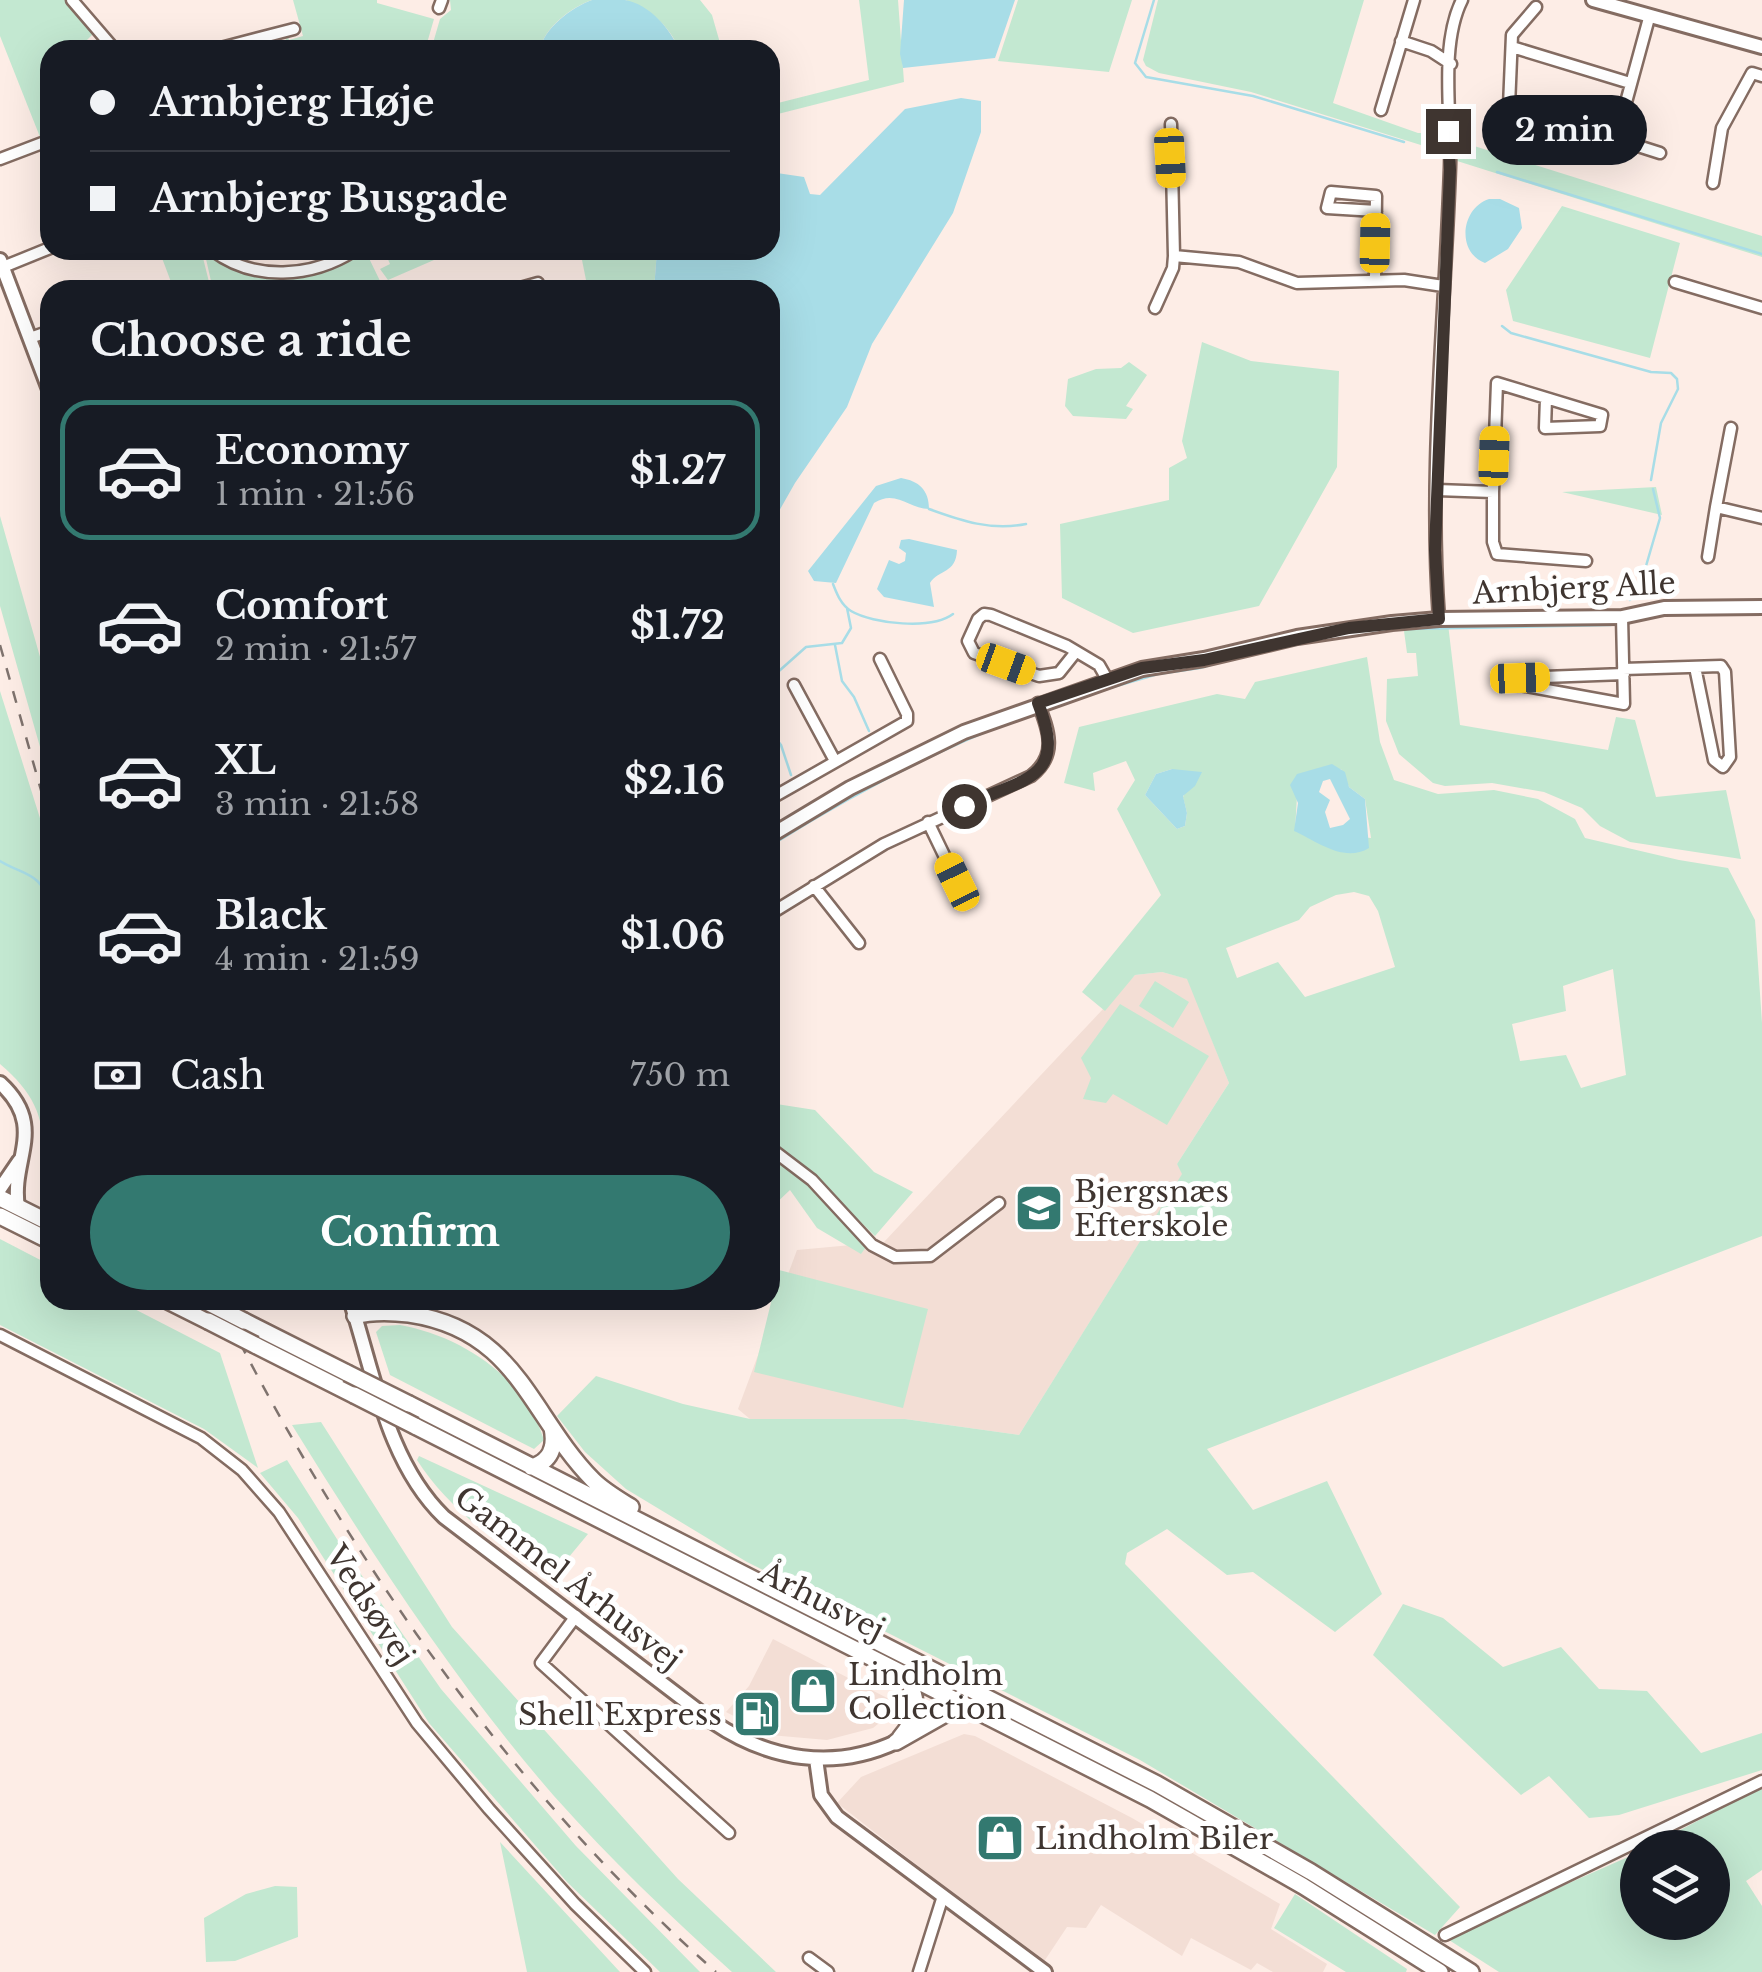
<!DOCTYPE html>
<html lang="en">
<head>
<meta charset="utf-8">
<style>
  body { margin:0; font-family:"Libre Baskerville",serif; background:#20242c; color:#f1f3f6; height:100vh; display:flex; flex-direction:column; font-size:38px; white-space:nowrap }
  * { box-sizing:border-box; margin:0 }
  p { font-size:32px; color:#9ea1a6 }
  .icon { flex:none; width:55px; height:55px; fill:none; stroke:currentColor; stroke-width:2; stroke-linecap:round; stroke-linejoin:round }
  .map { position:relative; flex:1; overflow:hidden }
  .drawer { position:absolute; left:40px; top:280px; width:740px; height:1030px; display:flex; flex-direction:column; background:#171b24; border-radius:30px; box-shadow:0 10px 40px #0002 }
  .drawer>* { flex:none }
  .banner { position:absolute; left:40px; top:40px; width:740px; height:220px; border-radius:30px; box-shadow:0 10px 40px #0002; display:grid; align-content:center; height:220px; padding:0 50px; background:#171b24 }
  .controls { position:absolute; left:1620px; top:1830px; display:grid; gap:20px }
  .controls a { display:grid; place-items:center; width:110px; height:110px; border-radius:50%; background:#171b24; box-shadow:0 10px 40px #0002; font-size:50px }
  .end { position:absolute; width:45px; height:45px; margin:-22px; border:12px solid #3f3530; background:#fff; box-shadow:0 0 0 5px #fff }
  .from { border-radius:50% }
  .bubble { position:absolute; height:70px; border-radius:35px; background:#171b24; box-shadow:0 10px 40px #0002; font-size:32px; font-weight:700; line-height:70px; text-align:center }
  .car { position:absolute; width:30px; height:60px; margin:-30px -15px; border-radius:12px; box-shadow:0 0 8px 2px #0007; background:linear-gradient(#f5c518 24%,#345 0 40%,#f5c518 0 76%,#345 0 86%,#f5c518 0) }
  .banner b { display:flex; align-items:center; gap:35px; height:95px; font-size:38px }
  .banner b+b { border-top:2px solid #363941 }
  .banner i { width:25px; height:25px; background:#f1f3f6 }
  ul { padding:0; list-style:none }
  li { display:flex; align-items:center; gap:30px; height:140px; margin:0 20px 15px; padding:0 30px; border:5px solid transparent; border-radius:30px }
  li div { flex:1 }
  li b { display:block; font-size:38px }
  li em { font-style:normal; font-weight:700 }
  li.current { border-color:#337970 }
  li>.icon { width:90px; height:90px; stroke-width:1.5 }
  h2 { padding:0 50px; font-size:45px; line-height:120px }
  .pay { display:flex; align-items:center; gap:25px; height:110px; padding:0 50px; font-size:38px }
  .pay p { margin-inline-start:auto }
  .primary-button { display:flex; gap:20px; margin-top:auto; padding:20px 50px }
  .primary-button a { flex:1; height:115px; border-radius:60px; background:#337970; color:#fff; font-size:40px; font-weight:700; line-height:115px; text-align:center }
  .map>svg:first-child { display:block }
  .built { fill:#f3ded5 }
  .green { fill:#c3e8d1; fill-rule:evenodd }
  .water { fill:#a8dde7; fill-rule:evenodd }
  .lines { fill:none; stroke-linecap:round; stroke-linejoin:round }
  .stream { stroke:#a8dde7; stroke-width:2.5 }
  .minor-casing { stroke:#846c62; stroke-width:15 }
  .tertiary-casing { stroke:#846c62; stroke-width:18 }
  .primary-casing { stroke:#846c62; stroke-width:20 }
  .minor { stroke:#fff; stroke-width:10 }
  .tertiary { stroke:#fff; stroke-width:12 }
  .primary { stroke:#fff; stroke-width:15 }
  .rail { stroke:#7f736e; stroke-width:2.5; stroke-dasharray:12 12; stroke-linecap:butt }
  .primary-bridge-casing { stroke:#846c62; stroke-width:20; stroke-linecap:butt }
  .primary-bridge { stroke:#fff; stroke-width:15 }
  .route { stroke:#3f3530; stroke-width:12 }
  .labels { text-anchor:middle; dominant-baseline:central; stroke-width:10; stroke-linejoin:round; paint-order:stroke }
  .street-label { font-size:30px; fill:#3f3530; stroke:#fff }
  .poi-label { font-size:30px; fill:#3f3530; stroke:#fff; text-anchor:start }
</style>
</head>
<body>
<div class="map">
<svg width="1762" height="1972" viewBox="0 0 1762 1972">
  <rect width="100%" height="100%" fill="#fdede6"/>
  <path class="built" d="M1162 972 1188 979 1229 1083 1177 1164 1183 1173 1019 1435 905 1419H750L738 1409 797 1250 884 1242 1135 975Z
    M773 1639 889 1699 888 1716 873 1728 827 1740 770 1735 726 1712 749 1686Z
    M964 1734 975 1736 1132 1818 1280 1904 1271 1929 1327 1964 1323 1972H1273L1257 1963 1251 1970 1191 1938 1182 1956 1101 1905 1086 1928 1067 1927 1043 1963 837 1803 861 1777Z"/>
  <path class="green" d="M0 0H67L93 34 77 50H50V133L40 137 0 36Z
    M293 0H377V3L434 19 425 50H395L363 44 361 50H289L284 34 287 33 289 40 303 36Z
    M450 0H592C571 7 543 29 540 50H431L440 19 451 10Z
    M625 0H700L712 15 722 50H679C670 25 649 9 625 0Z
    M859 0H898L904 82 770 116V105L869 80Z
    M1018 0H1132L1109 72 998 61Z
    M1158 0H1364L1333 103 1418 133H1429L1434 142 1424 146 1251 92 1159 73 1146 66 1143 60Z
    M1455 140 1762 236V257L1454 160Z
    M1562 206 1680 243 1650 358 1513 321 1506 290Z
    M159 250H201L211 290H174Z
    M204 250 222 261 289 277 365 250 381 283 364 290H213Z
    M384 250H457L388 280 380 269 390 264Z
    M580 250H657L654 290H588Z
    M1202 342 1251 361 1339 371 1337 467 1259 606 1133 633 1062 598 1060 524 1169 500V468L1187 458 1182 441Z
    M1129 362 1147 375 1126 406 1133 409 1126 419 1073 416 1065 406 1068 379 1096 369 1121 368Z
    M1656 487 1662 515 1562 492Z
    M0 516 50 692V757L44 761 0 606Z
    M1448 624 1460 725 1608 750 1616 717 1635 720 1656 797 1726 790 1741 859 1630 842 1600 826 1582 808 1544 792 1492 783 1445 786 1433 783 1399 754 1386 721 1387 679 1418 676 1416 653H1407L1404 631 1408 626Z
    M1367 657 1380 742 1394 780 1438 794 1494 790 1538 799 1575 819 1585 838 1679 860 1728 868 1755 920 1762 1023V1236L1207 1449 1253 1510 1327 1481 1382 1594 1335 1632 1253 1572 1227 1575 1167 1529 1127 1553 1125 1564 1460 1907 1435 1935 1140 1760 747 1562 626 1489 585 1452 557 1416 596 1376 683 1404 750 1419H905L1019 1435 1182 1174 1177 1164 1229 1083 1187 979 1162 972 1135 975 1105 1011 1082 992 1161 895 1117 809 1135 780 1126 761 1093 773 1095 791 1064 783 1079 727 1217 694 1245 699 1255 682ZM1172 769 1186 791 1183 797 1187 813 1185 826 1177 829 1145 795 1156 774ZM1341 769 1349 787 1365 799 1371 838 1295 831 1297 796ZM1354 892 1369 896 1378 911 1395 967 1305 997 1278 962 1237 978 1226 948 1299 920 1310 907 1336 895ZM1613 969 1626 1075 1581 1088 1566 1055 1520 1061 1512 1024 1566 1011 1563 986Z
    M0 691 50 850V1196L40 1191C47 1133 46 1103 0 1064Z
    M1155 981 1189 1002 1173 1028 1139 1006Z
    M1120 1004 1209 1056 1167 1125 1113 1094 1106 1103 1083 1099 1091 1078 1081 1058Z
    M770 1103 815 1110 874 1172 913 1192 875 1236 814 1177 770 1142Z
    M770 1155 809 1183 866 1247 861 1254 817 1228 790 1190 770 1209Z
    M0 1239 50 1265V1300H117L220 1353 258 1468 204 1429 0 1325Z
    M779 1270 928 1309 903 1408 754 1372Z
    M400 1325C461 1336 525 1377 544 1440L534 1449 390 1375 376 1332 382 1326Z
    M321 1422 452 1627 678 1879 776 1972H732C671 1917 609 1858 554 1796 455 1682 372 1554 292 1425Z
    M419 1456 588 1534 549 1581C501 1544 450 1512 417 1460Z
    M287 1460 342 1547 441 1689 576 1846 700 1972H660L567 1882 429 1723 298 1518 260 1473Z
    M1403 1604 1443 1618 1503 1667 1561 1647 1599 1689 1647 1691 1701 1753 1762 1733V1770L1619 1815 1589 1818 1549 1776 1521 1795 1373 1655Z
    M1762 1787V1870L1746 1881 1762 1906V1972H1499L1449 1940 1463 1930 1637 1853 1638 1922H1712V1848L1648 1847Z
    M500 1842 620 1972H527Z
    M275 1886 297 1887 298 1937 235 1961 206 1962 204 1918 246 1894Z
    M1295 1894 1407 1969 1406 1972H1346L1274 1928Z"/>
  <path class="water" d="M592 0C602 0 615 0 625 0 649 4 671 29 679 50H540C543 29 572 7 592 0Z
    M904 0H1015L995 58 903 68 900 54Z
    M961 98 981 101V132L953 213 872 344 847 407 795 483 770 527V290H654L657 250H770V172L804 177 810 194 820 195 905 109Z
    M1489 199H1500L1519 208 1522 228 1508 249 1485 263C1456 252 1461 208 1489 199Z
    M901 478C919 481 929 490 929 509 909 509 896 489 874 503L836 583 814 581 808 571 876 486Z
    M909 539 957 550C956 574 939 569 930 583L934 607 884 597 877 589 889 560 899 564 905 561 906 553 899 548 901 540Z
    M1332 764 1345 772 1349 787 1365 799 1369 848C1344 863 1318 842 1294 831L1298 803 1290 785 1297 774ZM1330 779 1350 819 1343 825 1330 828 1325 812 1330 800 1319 792 1323 781Z
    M1172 769 1202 772 1195 786 1183 796 1187 813 1185 826 1177 829 1145 795 1156 774Z"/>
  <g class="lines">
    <path class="stream" d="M1154 0 1135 63 1146 77 1253 96 1404 142
      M1497 172 1762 254
      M1502 326 1511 333 1651 372 1671 373 1677 379 1678 389 1661 423 1651 480
      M929 509C962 521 991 531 1026 524
      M833 584C837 594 841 605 851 611 873 624 932 630 953 614
      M1630 600 1639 590 1660 518 1653 489
      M1409 629 1611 625
      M1377 631 1390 630
      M835 645 842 681 854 697 869 731
      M1252 654 1315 641
      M770 679 806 647 842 643 851 628 847 608
      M1096 692 1158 674 1200 668 1235 658
      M770 731 781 745 791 775
      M770 846C846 798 924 756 1007 723
      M0 861C25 876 41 872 50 905"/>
    <g class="minor-casing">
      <path id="minor" d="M72 0 115 50
        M1536 7 1512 35 1509 106 1616 139 1649 18
        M439 8 442 0
        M1401 41 1431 51 1451 64
        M1512 47 1630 83
        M213 50 294 29
        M1381 110 1414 0
        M1171 124 1174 256 1239 262 1297 283 1404 280 1443 286
        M1616 139 1660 153
        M0 159 50 140
        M1713 183 1722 128 1752 73 1762 76
        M212 250C254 282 312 278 355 250
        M3 267 50 248
        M1375 280 1376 196 1331 192 1327 208 1376 211
        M1675 282 1762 308
        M513 290 538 283 540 290
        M1155 308 1173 268 1174 256
        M30 338 50 331
        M1731 428 1716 507 1762 518
        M1437 490 1493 492 1497 383 1602 415 1600 426 1545 428 1546 398
        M1493 492V542L1497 554 1586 561
        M1708 557 1716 507
        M1622 617 1624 704 1520 685 1516 681 1520 678 1624 674
        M1439 619C1428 469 1445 317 1450 167 1452 117 1439 46 1462 0
        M1075 653 1059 673 1039 676 974 653 968 641 978 619 984 614 991 615 1067 646 1099 665 1107 679
        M1623 669 1721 666 1725 672 1730 757 1723 767 1714 760 1695 667
        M794 685 835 761
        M770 799 907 721V714L880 659
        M928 822 957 882
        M814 886 859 943
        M770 914 884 844 1031 776C1058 755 1049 731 1038 703
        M770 1148 812 1180 872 1245 895 1257 930 1256 999 1203
        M0 1335 201 1438 242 1470 279 1512 417 1723 489 1809 575 1904 645 1972
        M576 1616 541 1663 729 1833
        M1445 1935 1762 1781
        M809 1958 828 1972
        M919 1972 943 1896"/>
    </g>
    <g class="tertiary-casing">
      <path id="tertiary" d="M1593 0 1762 47
        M0 260 50 392
        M770 836 850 788 964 732 1142 669 1204 659 1297 637 1392 623 1439 619 1622 617 1664 608 1762 607
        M0 1083C48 1127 10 1159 18 1207
        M0 1189 19 1161
        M350 1300C374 1373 387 1462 444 1517L713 1722C769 1760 834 1771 896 1742
        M816 1759 821 1795 837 1817 1045 1972"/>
    </g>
    <g class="primary-casing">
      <path id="primary" d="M0 1198 50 1223
        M0 1216 50 1241
        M166 1300 208 1321
        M355 1316C372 1311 392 1312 409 1314 518 1330 529 1415 593 1480 604 1491 618 1499 631 1507
        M244 1321 347 1373
        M255 1345 354 1395
        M409 1404 1157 1784 1311 1872 1471 1972
        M415 1426 1150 1799 1303 1886 1440 1972
        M531 1467C551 1462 556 1447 552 1428
        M900 1738C919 1716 919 1698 905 1674
        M896 1742 963 1704"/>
    </g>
    <use href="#minor" class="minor"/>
    <use href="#tertiary" class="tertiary"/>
    <use href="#primary" class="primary"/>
    <path class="rail" d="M0 645 50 822
      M218 1300C343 1549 505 1786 716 1972"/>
    <g class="primary-bridge-casing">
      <path id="primary-bridge" d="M203 1300 244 1321
        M208 1321 255 1345
        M347 1373 409 1404
        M354 1395 415 1426"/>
    </g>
    <use href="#primary-bridge" class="primary-bridge"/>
  </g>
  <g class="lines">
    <path class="route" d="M964 806C1023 778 1069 781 1038 703L1142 668 1204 660 1349 628 1439 619 1435 550 1450 170 1448 131"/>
  </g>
  <defs>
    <g id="school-square" transform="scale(2.5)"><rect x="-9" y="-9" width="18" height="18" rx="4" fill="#337970" stroke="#fff"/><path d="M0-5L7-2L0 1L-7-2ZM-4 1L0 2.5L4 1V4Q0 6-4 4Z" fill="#fff"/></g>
    <g id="shop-square" transform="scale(2.5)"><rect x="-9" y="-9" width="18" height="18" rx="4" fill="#337970" stroke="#fff"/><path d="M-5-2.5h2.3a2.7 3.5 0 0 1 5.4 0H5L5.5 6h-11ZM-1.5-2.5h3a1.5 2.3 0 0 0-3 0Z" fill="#fff"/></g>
    <g id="fuel-square" transform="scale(2.5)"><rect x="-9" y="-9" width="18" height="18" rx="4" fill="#337970" stroke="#fff"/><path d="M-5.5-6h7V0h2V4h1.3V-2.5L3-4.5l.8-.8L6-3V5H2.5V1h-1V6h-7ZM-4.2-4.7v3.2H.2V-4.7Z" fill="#fff"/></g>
  </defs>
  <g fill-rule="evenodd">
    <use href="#school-square" x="1039" y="1208"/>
    <use href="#shop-square" x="813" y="1691"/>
    <use href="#fuel-square" x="757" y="1714"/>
    <use href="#shop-square" x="1000" y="1838"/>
  </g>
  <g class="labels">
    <g class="street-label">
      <text transform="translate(1574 588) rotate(-3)">Arnbjerg Alle</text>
      <text transform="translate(568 1578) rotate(38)">Gammel Århusvej</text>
      <text transform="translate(822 1601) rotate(27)">Århusvej</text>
      <text transform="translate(370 1605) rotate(57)">Vedsøvej</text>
    </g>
    <g class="poi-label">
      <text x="1074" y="1191">Bjergsnæs<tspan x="1074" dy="34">Efterskole</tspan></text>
      <text x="848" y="1674">Lindholm<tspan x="848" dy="34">Collection</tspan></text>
      <text x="722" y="1714" text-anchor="end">Shell Express</text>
      <text x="1035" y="1838">Lindholm Biler</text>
    </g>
  </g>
</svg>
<div class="controls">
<a><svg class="icon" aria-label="layers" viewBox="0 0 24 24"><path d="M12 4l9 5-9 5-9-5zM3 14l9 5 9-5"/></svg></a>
</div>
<i class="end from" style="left:964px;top:806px"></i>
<i class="end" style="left:1448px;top:131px"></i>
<div class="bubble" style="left:1482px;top:95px;width:165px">2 min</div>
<i class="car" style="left:1170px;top:158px;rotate:177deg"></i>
<i class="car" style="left:1375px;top:243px;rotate:1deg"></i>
<i class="car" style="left:1494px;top:456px;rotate:2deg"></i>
<i class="car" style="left:1006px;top:664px;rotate:110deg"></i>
<i class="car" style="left:1520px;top:678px;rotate:88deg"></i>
<i class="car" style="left:957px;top:882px;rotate:334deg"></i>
<div class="banner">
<b><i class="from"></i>Arnbjerg Høje</b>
<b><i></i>Arnbjerg Busgade</b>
</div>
<section class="drawer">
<h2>Choose a ride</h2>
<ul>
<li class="current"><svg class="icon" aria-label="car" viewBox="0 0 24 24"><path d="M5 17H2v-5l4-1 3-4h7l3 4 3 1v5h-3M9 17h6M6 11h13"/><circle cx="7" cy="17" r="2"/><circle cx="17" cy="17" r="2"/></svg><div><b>Economy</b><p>1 min · 21:56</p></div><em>$1.27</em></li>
<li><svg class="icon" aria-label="car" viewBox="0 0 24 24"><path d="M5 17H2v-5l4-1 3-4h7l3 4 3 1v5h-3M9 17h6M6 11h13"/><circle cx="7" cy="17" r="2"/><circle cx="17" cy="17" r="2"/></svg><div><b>Comfort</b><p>2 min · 21:57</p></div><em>$1.72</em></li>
<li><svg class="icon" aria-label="car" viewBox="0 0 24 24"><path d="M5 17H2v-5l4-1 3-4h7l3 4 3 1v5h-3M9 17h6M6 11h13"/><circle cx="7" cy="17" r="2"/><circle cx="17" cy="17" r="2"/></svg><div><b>XL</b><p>3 min · 21:58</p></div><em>$2.16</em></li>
<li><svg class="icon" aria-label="car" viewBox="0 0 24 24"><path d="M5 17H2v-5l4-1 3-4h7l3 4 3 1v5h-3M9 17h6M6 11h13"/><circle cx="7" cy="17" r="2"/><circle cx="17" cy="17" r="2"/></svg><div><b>Black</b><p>4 min · 21:59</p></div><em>$1.06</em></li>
</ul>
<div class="pay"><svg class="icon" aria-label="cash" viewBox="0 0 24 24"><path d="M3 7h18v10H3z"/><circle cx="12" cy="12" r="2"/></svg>Cash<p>750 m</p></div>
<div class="primary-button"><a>Confirm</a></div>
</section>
</div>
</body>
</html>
